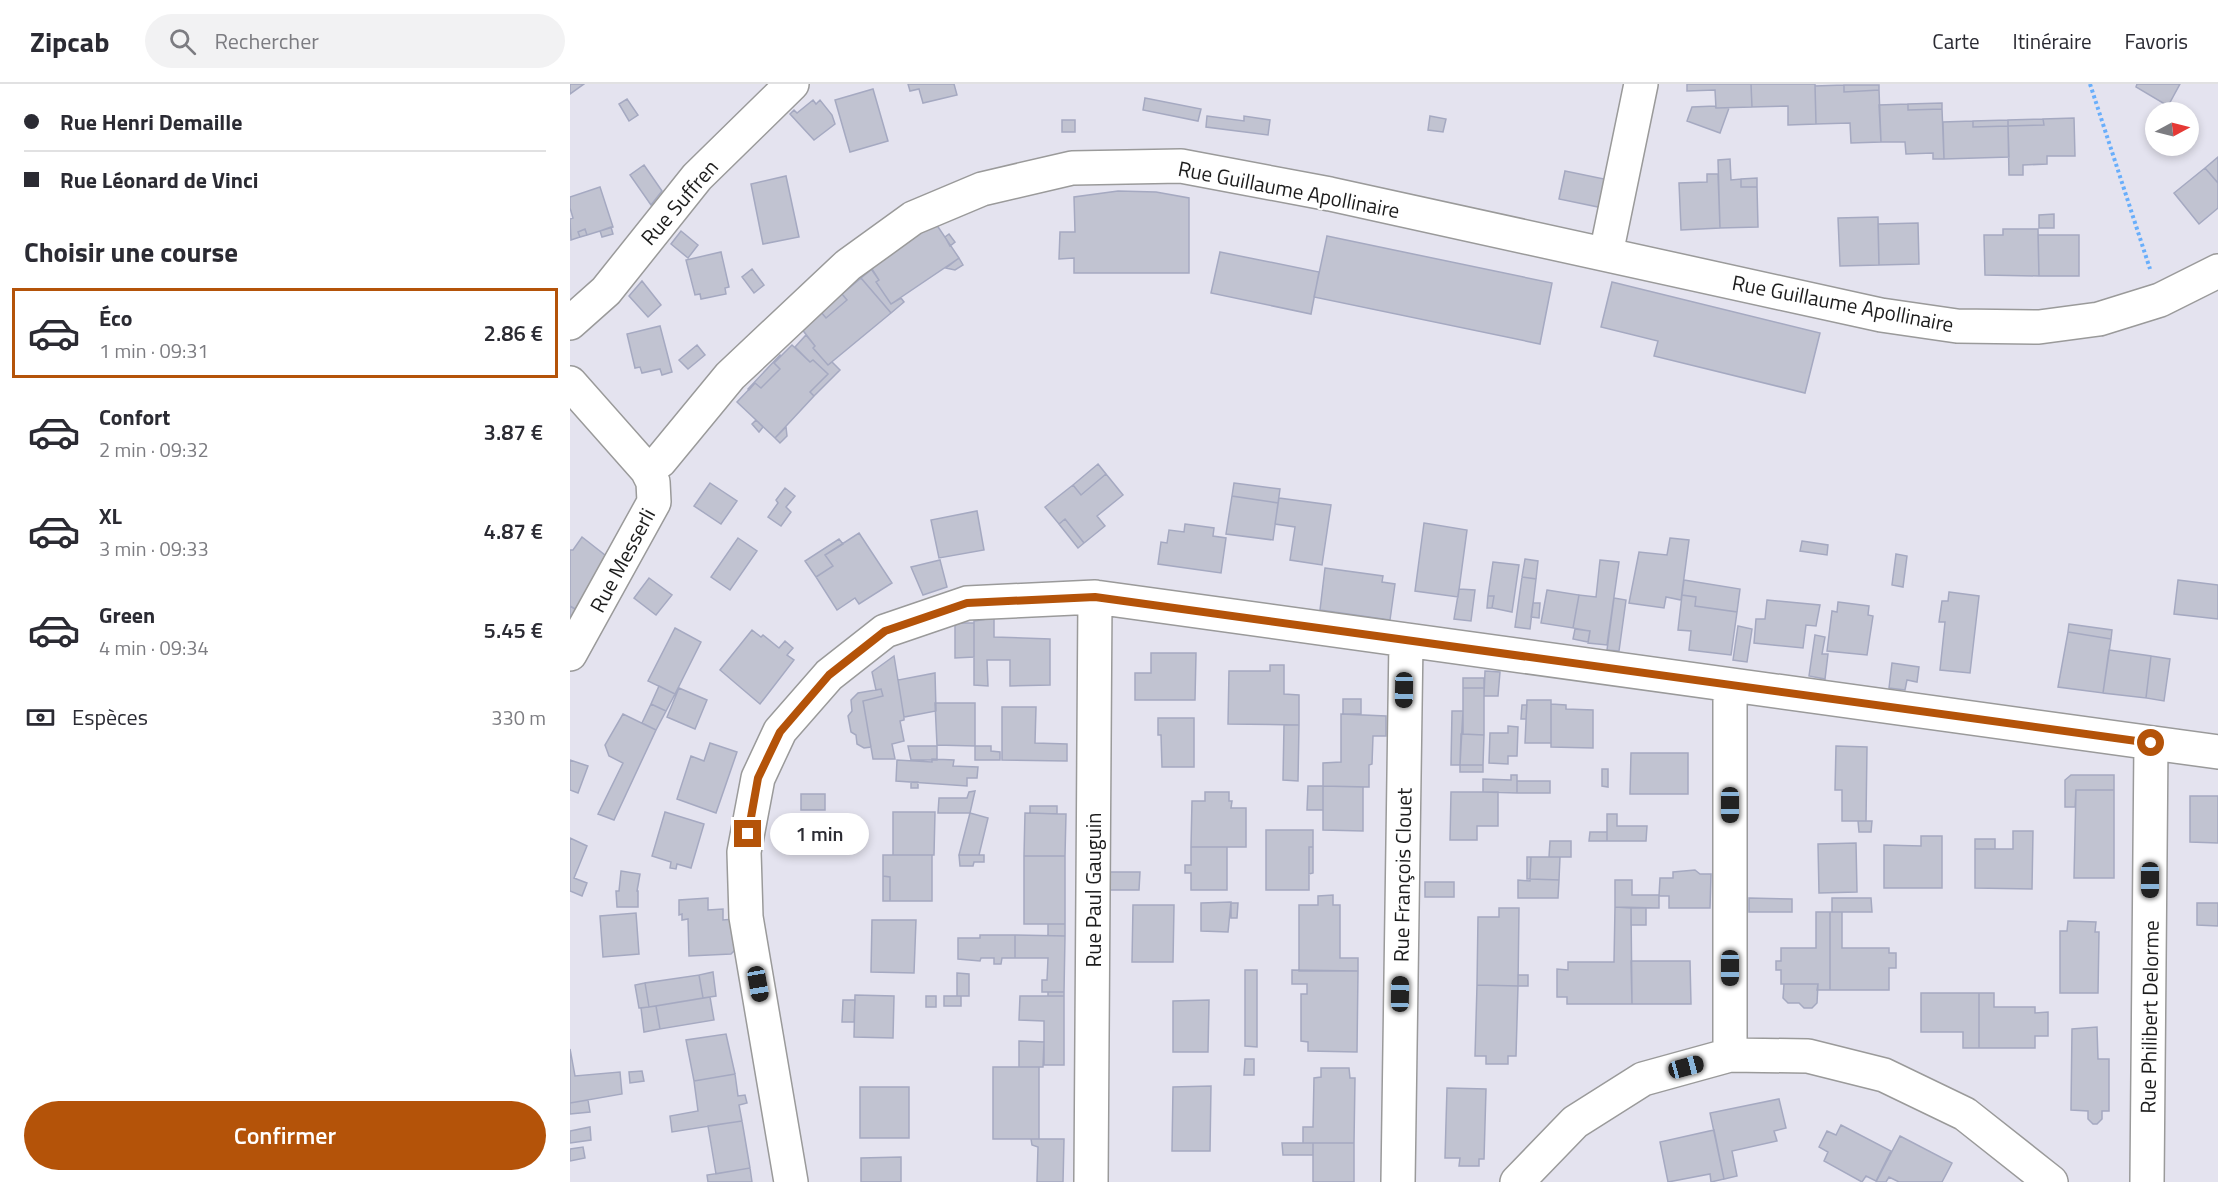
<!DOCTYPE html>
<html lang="fr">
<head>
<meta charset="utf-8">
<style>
  body { margin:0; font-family:"Titillium Web",sans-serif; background:#f2f2f3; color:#2b2b33; height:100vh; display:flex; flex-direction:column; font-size:22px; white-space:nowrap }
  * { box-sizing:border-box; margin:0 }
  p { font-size:20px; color:#7c7c81 }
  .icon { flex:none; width:33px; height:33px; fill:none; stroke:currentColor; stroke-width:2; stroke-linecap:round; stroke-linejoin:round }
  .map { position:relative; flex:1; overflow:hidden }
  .drawer { display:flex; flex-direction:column; background:#fff; width:570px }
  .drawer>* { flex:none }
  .banner { display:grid; align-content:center; height:132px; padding:0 24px; background:#fff }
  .needle { width:39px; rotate:83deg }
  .fabs { position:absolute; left:1575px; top:18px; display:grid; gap:12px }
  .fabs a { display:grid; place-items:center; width:54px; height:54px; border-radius:50%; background:#fff; box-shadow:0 3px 9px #0003; font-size:30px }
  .end { position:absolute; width:27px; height:27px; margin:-14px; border:8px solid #b45309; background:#fff; box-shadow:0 0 0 3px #fff }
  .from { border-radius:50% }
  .bubble { position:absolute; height:42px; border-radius:21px; background:#fff; box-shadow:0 3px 9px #0003; font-size:20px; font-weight:600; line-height:42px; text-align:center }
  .car { position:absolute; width:18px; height:36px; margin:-18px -9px; border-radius:8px; box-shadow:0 0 4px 2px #0007; background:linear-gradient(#222 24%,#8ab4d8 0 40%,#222 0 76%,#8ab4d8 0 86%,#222 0) }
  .banner b { display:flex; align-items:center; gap:21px; height:57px; font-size:22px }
  .banner b+b { border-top:2px solid #e1e1e2 }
  .banner i { width:15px; height:15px; background:#2b2b33 }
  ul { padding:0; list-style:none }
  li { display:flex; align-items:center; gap:18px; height:90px; margin:0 12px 9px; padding:0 12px; border:3px solid transparent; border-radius:0px }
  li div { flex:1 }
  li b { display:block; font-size:22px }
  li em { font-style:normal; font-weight:600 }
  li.selected { border-color:#b45309 }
  li>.icon { width:54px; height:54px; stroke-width:1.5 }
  h2 { padding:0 24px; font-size:27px; line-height:72px }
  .pay { display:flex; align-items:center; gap:15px; height:66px; padding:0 24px; font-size:22px }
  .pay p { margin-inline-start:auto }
  .button { display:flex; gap:12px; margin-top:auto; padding:12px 24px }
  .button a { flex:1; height:69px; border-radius:36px; background:#b45309; color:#fff; font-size:24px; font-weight:600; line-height:69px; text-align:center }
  header { display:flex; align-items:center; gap:36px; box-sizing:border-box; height:84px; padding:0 30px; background:#fff; border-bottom:2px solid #e1e1e2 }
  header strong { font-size:28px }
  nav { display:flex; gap:33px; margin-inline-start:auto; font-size:21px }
  .search { width:420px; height:54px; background:#f2f2f3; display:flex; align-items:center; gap:15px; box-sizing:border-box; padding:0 21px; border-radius:33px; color:#7c7c81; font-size:22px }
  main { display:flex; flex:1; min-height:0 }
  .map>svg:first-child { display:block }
  .building { fill:#c1c3d1; stroke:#a5a9c1; stroke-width:1.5 }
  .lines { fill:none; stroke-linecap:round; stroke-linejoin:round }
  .street-casing { stroke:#9a9a9a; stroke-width:36 }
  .path { stroke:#68aefb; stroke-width:4; stroke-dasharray:3 3; stroke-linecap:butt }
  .street { stroke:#fff; stroke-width:33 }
  .route { stroke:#b45309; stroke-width:8 }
  .labels { text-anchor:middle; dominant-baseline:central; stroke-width:4.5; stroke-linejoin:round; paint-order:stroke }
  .street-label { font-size:21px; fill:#1d1d1d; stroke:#fff }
</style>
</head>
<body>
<header>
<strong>Zipcab</strong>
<div class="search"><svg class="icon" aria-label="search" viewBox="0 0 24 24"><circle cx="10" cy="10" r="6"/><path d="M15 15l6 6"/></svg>Rechercher</div>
<nav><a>Carte</a><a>Itinéraire</a><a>Favoris</a></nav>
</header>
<main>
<section class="drawer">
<div class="banner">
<b><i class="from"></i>Rue Henri Demaille</b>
<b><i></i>Rue Léonard de Vinci</b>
</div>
<h2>Choisir une course</h2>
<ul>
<li class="selected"><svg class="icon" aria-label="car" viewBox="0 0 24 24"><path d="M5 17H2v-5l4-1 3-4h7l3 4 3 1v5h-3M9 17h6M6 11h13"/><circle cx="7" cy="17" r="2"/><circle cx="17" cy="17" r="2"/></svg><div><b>Éco</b><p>1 min · 09:31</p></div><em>2.86 €</em></li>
<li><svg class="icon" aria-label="car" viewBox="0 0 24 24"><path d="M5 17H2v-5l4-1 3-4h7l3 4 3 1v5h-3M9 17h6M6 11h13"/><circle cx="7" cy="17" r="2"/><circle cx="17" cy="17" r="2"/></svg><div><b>Confort</b><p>2 min · 09:32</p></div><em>3.87 €</em></li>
<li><svg class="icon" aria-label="car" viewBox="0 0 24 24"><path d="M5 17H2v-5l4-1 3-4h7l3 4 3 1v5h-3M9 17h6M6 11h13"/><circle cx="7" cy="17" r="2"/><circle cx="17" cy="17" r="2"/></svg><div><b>XL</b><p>3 min · 09:33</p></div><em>4.87 €</em></li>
<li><svg class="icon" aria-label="car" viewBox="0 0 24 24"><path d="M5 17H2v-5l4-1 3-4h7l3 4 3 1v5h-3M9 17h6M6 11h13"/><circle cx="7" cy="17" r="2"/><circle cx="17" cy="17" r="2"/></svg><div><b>Green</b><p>4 min · 09:34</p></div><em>5.45 €</em></li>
</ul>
<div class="pay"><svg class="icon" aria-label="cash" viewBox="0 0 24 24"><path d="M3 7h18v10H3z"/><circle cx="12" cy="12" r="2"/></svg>Espèces<p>330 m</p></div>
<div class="button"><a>Confirmer</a></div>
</section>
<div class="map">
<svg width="1648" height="1098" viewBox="0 0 1648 1098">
  <rect width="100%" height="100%" fill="#e4e3ef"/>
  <path class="building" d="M0 0H14L0 10Z
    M338 0H384L387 11 353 19 349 5 340 7Z
    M1117 0H1181L1182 23 1146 24 1145 6 1117 7Z
    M1181 0H1245L1246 40 1218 41V22L1182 23Z
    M1567 0H1610L1598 22 1566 3Z
    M1274 1V8L1309 6 1311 58 1281 59 1280 39 1246 40 1245 2Z
    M1274 1H1309V6L1274 8Z
    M303 5 318 57 280 68 265 16Z
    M575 14 631 25 628 37 573 26Z
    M57 15 68 31 59 37 49 20Z
    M243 16 246 20 250 16 262 31 265 40 244 56 220 30 224 26 227 29Z
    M1372 19V25L1338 26V20Z
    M1338 20V26L1372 25 1374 75H1363V69L1336 70 1335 58H1311L1309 21Z
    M1145 22 1146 24H1159L1150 49 1117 37 1122 23Z
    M637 32 674 37V32L700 36 698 51 636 43Z
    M860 32 876 35 873 48 858 46Z
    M1504 34 1505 72H1477V80L1453 81V91H1439L1438 42 1474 41 1473 35Z
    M1473 35 1474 41 1438 42V36Z
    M492 36H505V48H492Z
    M1438 36V42L1403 43V37Z
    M1403 37V43L1438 42 1439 73 1374 75 1373 38Z
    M1648 73V99L1635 84Z
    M1160 75 1161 96 1171 95V103H1187L1188 143 1150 144 1148 76Z
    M74 81 92 107 81 121 60 91Z
    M1635 84 1648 99V124L1629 140 1604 109Z
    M995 87 1039 96 1033 124 989 115Z
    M1137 90H1148L1150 144 1111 146 1109 99 1137 98Z
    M216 92 229 153 193 160 181 100Z
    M1187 94V103H1171V95Z
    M30 103 43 143 17 151 15 145 8 148 10 153 1 156 0 135 3 134 0 124V113Z
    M548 107 586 108 619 114V189H504V174L489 175 490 148H505L504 113Z
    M1484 130V144H1469V131Z
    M360 131 389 174 321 220 306 198 309 196 294 175Z
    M1308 133 1309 181 1270 182 1268 134Z
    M1348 139 1349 180 1309 181 1308 140Z
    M41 143 43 150 32 153 30 147Z
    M15 145 17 151 10 153 8 148Z
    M1433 145H1468L1469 192 1415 191 1414 151H1433Z
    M111 147 128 161 118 174 101 160Z
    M379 150 385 158 380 162 375 153Z
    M1468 151H1509V192H1469Z
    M757 152 982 199 970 260 744 213Z
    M151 168 159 203 155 204 156 210 131 215 130 210 125 211 116 176Z
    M650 168 749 188 741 230 641 209Z
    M389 174 393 181 385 186 376 184Z
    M182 185 194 201 184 209 172 193Z
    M302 185 309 196 306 198 321 220 331 214 334 218 321 229 291 194Z
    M291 194 321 229 258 281 243 264 245 262 231 244 251 228 256 234 277 216 272 210Z
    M72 197 91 221 78 233 59 212Z
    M1042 198 1250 249 1235 309 1084 272 1088 257 1031 243Z
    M278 203 279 204 272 210 277 216 256 234 251 228Z
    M90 242 102 288 92 291 90 285 72 289 70 283 65 284 57 250Z
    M236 251 245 262 243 264 258 281 262 278 270 286 244 312 240 308 258 290 243 276 240 278 225 263Z
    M127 261 135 271 118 285 109 276Z
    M222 261 240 278 243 276 258 290 240 308 244 312 205 354 167 318 185 299 191 304 210 285 204 279Z
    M210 271 211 272 204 279 210 285 191 304 185 299 179 306 178 305Z
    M186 336 193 343 189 348 182 340Z
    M216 343 217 352 210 359 205 354Z
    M528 380 536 390 511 411 503 401Z
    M536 390 553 411 527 432 535 442 514 459 495 435 489 440 475 423 503 401 511 411Z
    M140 399 167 417 151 440 124 422Z
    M664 399 710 405 708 419 662 412Z
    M215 404 225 412 216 423 221 428 211 442 198 433 208 419 206 416Z
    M662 412 708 419 703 456 656 450Z
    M709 414 761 421 752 481 720 476 725 443 705 440Z
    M407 427 414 466 369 474 361 436Z
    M495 435 514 459 508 464 489 440Z
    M854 439 897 446 888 513 845 507Z
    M615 440 644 444 643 452 656 454 651 489 588 480 591 458 597 459 599 446 614 448Z
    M289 449 322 499 289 520 285 514 267 526 246 493 263 482 255 471Z
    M12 453 40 475 11 529 0 522V466H3Z
    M168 454 187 467 160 506 141 493Z
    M1100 454 1119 456 1111 516 1096 513 1094 524 1059 519 1069 468 1097 471Z
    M269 455 273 460 255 471 263 482 246 493 235 477Z
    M1232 457 1258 461 1257 471 1230 467Z
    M1326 470 1337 472 1333 503 1322 501Z
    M955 475 968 477 966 495 952 493Z
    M370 476 377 503 353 511 341 483Z
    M1030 476 1049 478 1037 561 1018 559 1020 547 1003 544 1009 511 1026 513Z
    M923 478 949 481 942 528 922 524 924 512H918Z
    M755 484 813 492 812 498 825 500 820 536 750 526Z
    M952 493 966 495 960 545 945 543Z
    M79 494 102 511 86 531 64 514Z
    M1114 496 1170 505 1167 528 1125 522 1126 513 1112 511Z
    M1608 496 1648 501V535L1604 530Z
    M889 505 905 506 901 537 884 535Z
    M977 506 1009 511 1003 544 971 539Z
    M1379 508 1409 512 1400 589 1370 586 1375 538H1369L1372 517H1378Z
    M1112 511 1126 513 1125 522 1167 528 1161 571 1119 566 1121 547 1108 546Z
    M918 512H924L922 524H917Z
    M1044 514 1056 516 1049 567 1037 566Z
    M1197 516 1250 521 1246 542 1236 541 1233 564 1184 559 1186 535H1195Z
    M1268 518 1299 522 1298 531 1303 532 1297 571 1257 567 1262 527 1267 528Z
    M963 519H970L969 534 961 533Z
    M0 522 9 527 0 543Z
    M424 534V553L480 555V601L440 602V576H417L418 602 404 601V537Z
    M390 539H404V573L385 574V541Z
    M1499 540 1542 546 1541 555 1498 548Z
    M1168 542 1182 545 1177 578 1163 576Z
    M105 544 131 558 105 610 78 597Z
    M1005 545 1020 547 1018 558 1003 555Z
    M182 546 191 553 193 551 209 564 215 557 223 564 217 571 224 576 190 620 150 586Z
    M1498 548 1541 555 1533 609 1488 603Z
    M1245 551 1255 553 1252 570H1258L1255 595 1239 592Z
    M1539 566 1581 572 1576 614 1533 609Z
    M581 569H626L625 616H565V589H581Z
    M324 572 334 633V636L330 637 334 657 322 660 325 675H303L293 617 313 612 311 605 306 606 302 588Z
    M1581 572 1600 575 1594 617 1576 614Z
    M1322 579 1349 583 1347 598 1337 596 1335 606 1319 604Z
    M700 581H714V610L729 611V641L658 640 659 587H700Z
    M915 587 930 588 928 612H914Z
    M365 589 366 627 334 633 328 596Z
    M893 594H914V604H893Z
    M89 602 105 610 96 627 81 620Z
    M109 604 137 616 125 645 97 633Z
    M893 604H914V651L893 650Z
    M311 605 313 612 293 617 301 663 294 664 287 660 286 651 281 648 278 632 282 627 281 616 288 609Z
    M773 615H791V630H773Z
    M957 616H981V659H955Z
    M365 619H405V662L367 661Z
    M81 620 96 627 86 646 72 639Z
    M981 620 996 621V625L1023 626V664L981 663Z
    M952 621H957L956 635H951Z
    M432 623H466L465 659 497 660V677L432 676Z
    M882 627H893L890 681H881Z
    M53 630 86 646 44 736 28 730 53 679 39 672 35 661Z
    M771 630 816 632V652H803L802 680 799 681V703L753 702V679L771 678Z
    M588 634H624V683H592L591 651H588Z
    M714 641H729L728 697 713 696Z
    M938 642 948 643 947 672H938V680L919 679 920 649H938Z
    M891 650 914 651 913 681H890Z
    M140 659 167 668 146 729 107 715 121 672 134 677Z
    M338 662H367V676H341Z
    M405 662H421V667L430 668V676H405Z
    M1266 662 1297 663 1296 737H1272V706H1265Z
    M1061 669H1118V710H1060Z
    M362 675 384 676 383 682 408 683 407 694H397V702L326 697 327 676 362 678Z
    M0 676 18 682 8 709 0 706Z
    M890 681H913V688H890Z
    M1032 685H1038V703L1032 702Z
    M941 691H947V709L913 708V695L941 696Z
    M1501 691H1544V706H1506L1505 723H1495V696Z
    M947 697H980V709H947Z
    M341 698H348V704H341Z
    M738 702H753V726H737Z
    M753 702 793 703V747L753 746Z
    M1506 706H1544V794H1504Z
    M405 707 400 729H368L369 714H397L399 708Z
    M635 708H659V717H662L661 724H676V763H621L622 717H635Z
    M881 708H928V742H907V756H880Z
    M231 710H255V726H231Z
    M1620 712H1648V759L1620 758Z
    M460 722H487V730L460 729Z
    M95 728 134 740 121 784 107 780 106 785 100 784 101 778 82 772Z
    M323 728H365L364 771H323Z
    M400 729 418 734 409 771H389Z
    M455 729 496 730 495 772H454Z
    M1037 730H1047V742H1077L1076 757H1037Z
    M1288 737H1302L1301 748H1289Z
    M696 746H743V763H739V806H696Z
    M1443 747H1463L1462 805 1405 804V765H1443Z
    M1020 748H1037V757H1019Z
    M1351 752H1372V804H1314V761L1351 762Z
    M0 754 17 762 4 794 17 799 12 812 0 807Z
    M1405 755H1425V765H1405Z
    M980 757H1001V773H979Z
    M1286 759 1287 808 1249 809 1248 760Z
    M621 763H657V806H621V789H615V781H621Z
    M739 763H743V789L739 790Z
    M313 771H362V817H320V793L313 792Z
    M389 771H414V778H404L403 782H390Z
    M454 772H495V840H454Z
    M957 773H961L960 795H957Z
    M961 773H990L989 796 960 795Z
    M1125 786 1130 790H1141L1140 824H1099V812H1089L1090 794H1103V788Z
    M51 787 70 790 67 807H68V823H47L46 807H49Z
    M538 788H570L569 806H539Z
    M313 792 320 793V817H313Z
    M960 795 989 796 988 814H948V796L960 797Z
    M1045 796H1062V811H1089V824L1045 823Z
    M855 798H884V813H855Z
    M763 811V821H770V874H788V887H729V821H748V812Z
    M138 814V826L153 825V836L164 835 168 863 161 870 119 872 118 835 112 836V830L109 831V816Z
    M1179 814 1222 815V828H1179Z
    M1262 814H1301L1302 828H1262Z
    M631 819 661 818 658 848 631 847Z
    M661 819H668L667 834H661Z
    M1627 819H1648V842L1627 841Z
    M563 821H604L603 878H562Z
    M1045 823 1061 824 1062 920H997V913H987V885L998 886V878H1044Z
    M929 824H949L948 902 907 901 908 833H929Z
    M1061 824H1076V841H1061Z
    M1246 828H1260V906H1247L1248 900H1211V886H1206V877H1211V864H1246Z
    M1260 828H1272V864H1319V869H1326V884H1319V906H1260Z
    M66 829 69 870 33 873 30 832Z
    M302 836H346L344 889 301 888Z
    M1498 837 1526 838 1525 848H1529L1528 909H1490V847H1497Z
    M478 840H495V852H478Z
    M410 851H445V874H432L431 880H424V874H411L410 877 388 875V854H410Z
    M445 851 495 852 494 908H472V896H477L478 874H445Z
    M1061 877H1120L1121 920H1062Z
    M675 886H687V963L675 962Z
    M722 886 788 887 787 968 738 967V958L731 957V910H737V900H722Z
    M143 888 146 912 133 914 129 891Z
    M387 889 399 890V912H387Z
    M129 891 133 914 79 923 75 899Z
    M948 891H958V902H948Z
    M75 899 79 923 69 924 65 901Z
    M1214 900H1248L1247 919 1242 924H1234L1229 919H1218L1213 914Z
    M907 901 948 902 946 972H938V980H916V972H905Z
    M478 908H494V912H478Z
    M1351 909H1409V964H1393V948H1351Z
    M1409 909H1424V923H1465V929L1478 928V952H1465V964H1409Z
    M285 911 324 912 323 954 284 953Z
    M356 912H366V923H356Z
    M374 912H391V922H374Z
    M450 912H494V981H474V937L449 936Z
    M140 913 144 936 90 945 86 922Z
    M273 916H285L284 938H272Z
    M639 916 638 968H603V917Z
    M86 922 90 945 74 948 71 924Z
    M1527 943 1528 975H1539V1027H1532V1035L1527 1040H1523L1518 1035V1027L1501 1026 1502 945Z
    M156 950 165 990 124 997 116 956Z
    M449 957 474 958 473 983H449Z
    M0 965 5 992 50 988 52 1010 0 1019Z
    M675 975H684V991H674Z
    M423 983H469V1055H423Z
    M751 984H779L780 994H785L784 1059H733V1043H743L744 994 751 993Z
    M72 987 74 997 60 999 59 988Z
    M165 990 168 1012 175 1011 177 1019 169 1021 172 1037 102 1048 100 1032 128 1027 124 997Z
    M641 1002 640 1067H602L603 1003Z
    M290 1003H339V1054H290Z
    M877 1004 916 1005 914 1075H909V1082H889L890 1074H875Z
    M1209 1015 1216 1044 1204 1047 1207 1057 1162 1067 1167 1092 1154 1095 1140 1029Z
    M18 1016 20 1028 0 1030V1019Z
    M172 1037 180 1084 146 1090 138 1042Z
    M1271 1041 1321 1067 1306 1097 1296 1092 1292 1098 1254 1077 1258 1068 1249 1063 1257 1047 1266 1051Z
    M20 1043 21 1056 0 1059V1047Z
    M1144 1046 1154 1095 1141 1098 1140 1090 1098 1098 1090 1058Z
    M1330 1052 1382 1079 1372 1098H1329L1319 1093 1316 1098H1306Z
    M461 1055H494L493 1098H467L468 1063 462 1061Z
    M712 1059H743V1071H713Z
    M743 1059H784V1098H743Z
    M13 1063 15 1074 0 1077V1065Z
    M331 1073V1098H291V1074Z
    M180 1084 182 1098H138L137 1091Z"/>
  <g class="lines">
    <g class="street-casing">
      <path id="street" d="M1036 170 1071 0
        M0 239 36 207 127 93 222 0
        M0 299 77 386 83 398 84 418 0 570
        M77 386 90 377 160 292 278 181 343 134 412 105 502 84 611 82 760 110 1311 231 1387 242 1469 243 1529 235 1590 216 1648 187
        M1160 971V601
        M221 1098 176 833 174 768 188 694 210 647 259 591 315 547 397 519 525 513 1648 668
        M521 1098 525 513
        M828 1098 836 556
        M947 1098 1005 1038 1073 995 1160 971 1238 972 1314 991 1395 1030 1481 1098
        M1577 1098 1581 659"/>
    </g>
    <path class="path" d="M1520 0 1580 185"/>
    <use href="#street" class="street"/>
  </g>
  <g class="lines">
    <path class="route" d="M178 750 188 694 210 648 259 591 315 547 397 519 525 513 1581 659"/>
  </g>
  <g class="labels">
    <g class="street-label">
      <text transform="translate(719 105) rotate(11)">Rue Guillaume Apollinaire</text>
      <text transform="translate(109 118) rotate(-49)">Rue Suffren</text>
      <text transform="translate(1273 219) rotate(11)">Rue Guillaume Apollinaire</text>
      <text transform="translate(52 476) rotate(-62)">Rue Messerli</text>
      <text transform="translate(832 791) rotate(-89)">Rue François Clouet</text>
      <text transform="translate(523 806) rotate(-90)">Rue Paul Gauguin</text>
      <text transform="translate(1579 933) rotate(-89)">Rue Philibert Delorme</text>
    </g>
  </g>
</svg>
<div class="fabs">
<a><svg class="needle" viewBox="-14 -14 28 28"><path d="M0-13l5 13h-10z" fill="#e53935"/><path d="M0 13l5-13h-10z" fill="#7c7c81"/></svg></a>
</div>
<i class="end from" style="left:1581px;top:659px"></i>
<i class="end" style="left:178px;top:750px"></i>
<div class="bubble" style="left:200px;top:729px;width:99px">1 min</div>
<i class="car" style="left:834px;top:606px;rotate:181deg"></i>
<i class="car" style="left:1160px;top:721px;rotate:180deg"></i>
<i class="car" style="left:1580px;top:796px;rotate:180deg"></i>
<i class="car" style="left:1160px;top:884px;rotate:180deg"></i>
<i class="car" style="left:188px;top:900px;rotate:170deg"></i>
<i class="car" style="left:830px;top:910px;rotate:1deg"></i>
<i class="car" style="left:1116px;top:983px;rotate:75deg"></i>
</div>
</main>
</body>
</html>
